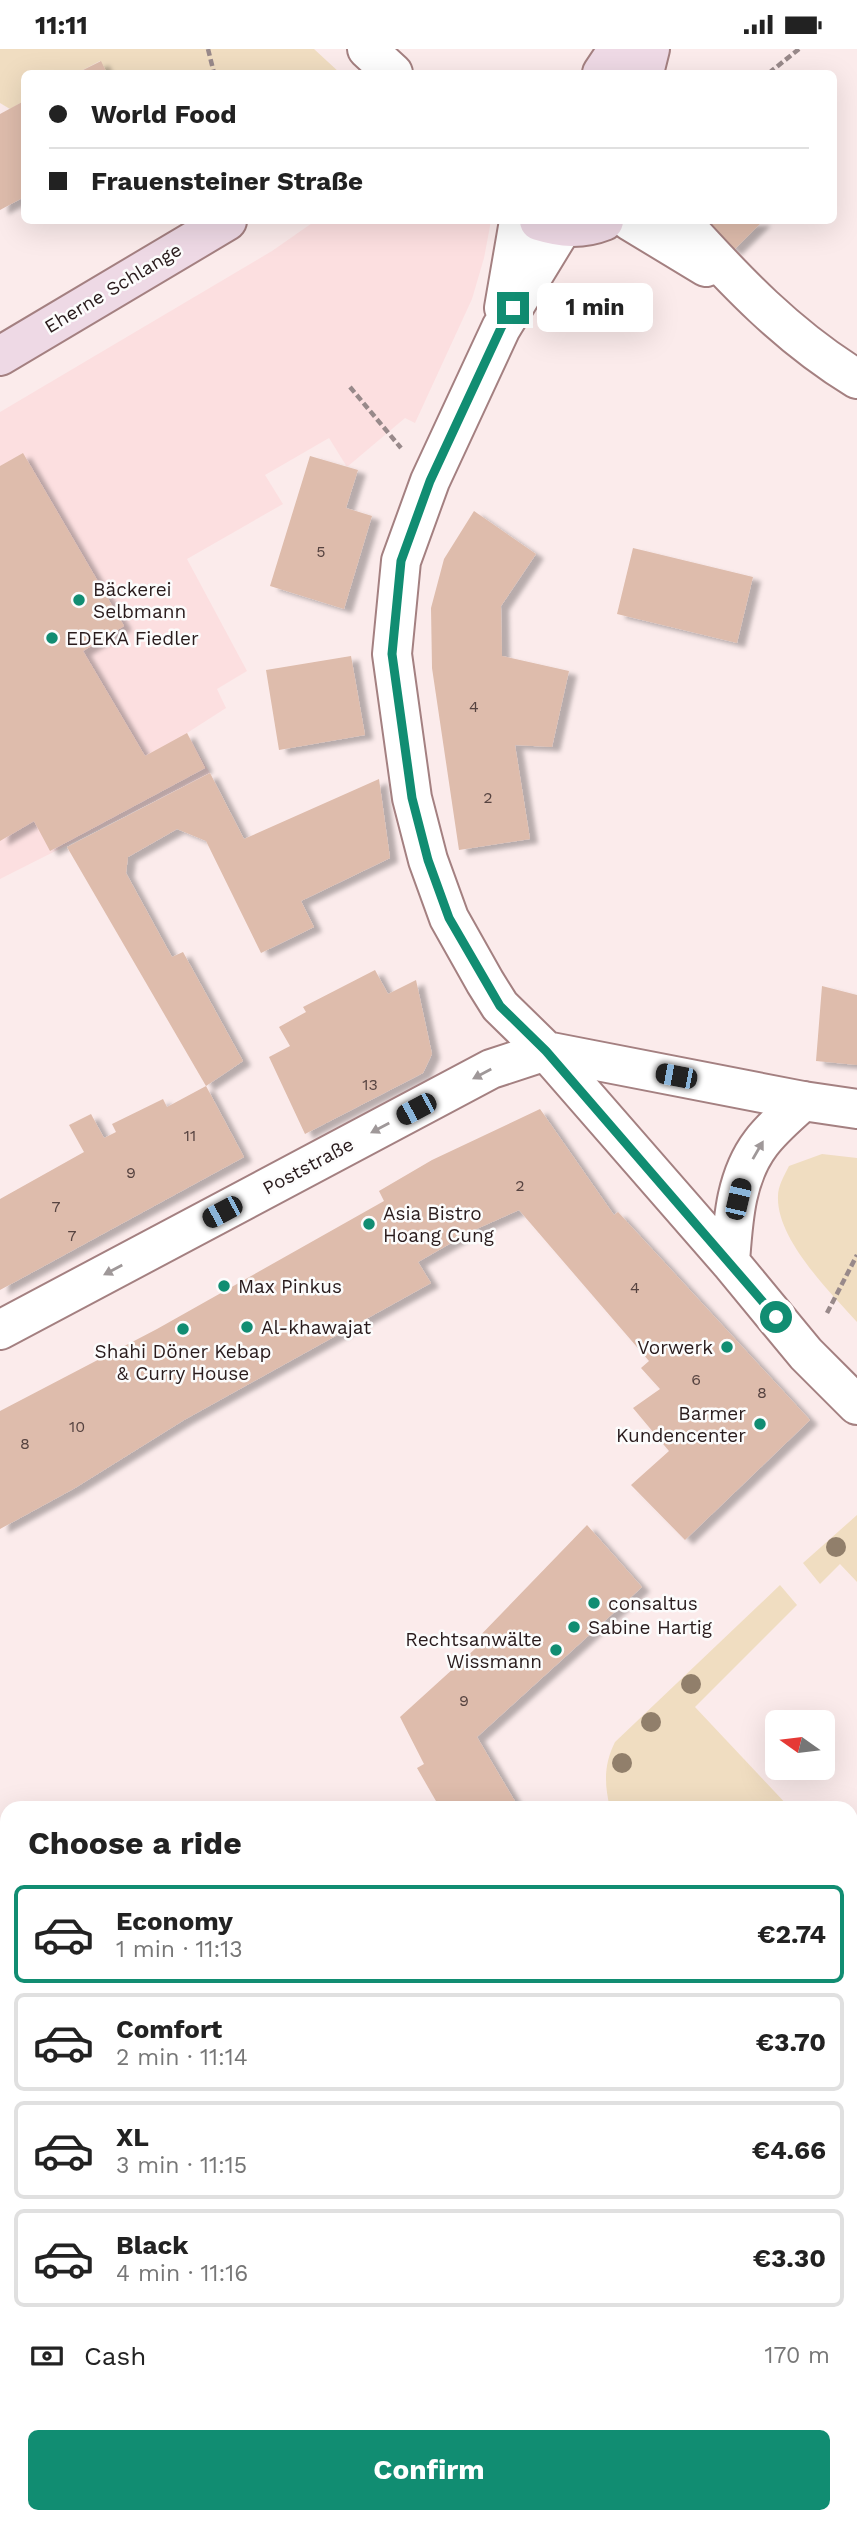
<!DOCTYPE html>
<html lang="en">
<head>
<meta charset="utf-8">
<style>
  body { margin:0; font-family:"Work Sans",sans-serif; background:#f6f6f6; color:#222; height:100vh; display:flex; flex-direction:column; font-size:26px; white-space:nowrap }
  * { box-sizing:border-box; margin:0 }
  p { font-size:23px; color:#767676 }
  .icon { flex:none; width:38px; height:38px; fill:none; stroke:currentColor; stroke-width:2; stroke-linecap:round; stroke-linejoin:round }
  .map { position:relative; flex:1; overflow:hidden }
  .panel { position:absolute; left:0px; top:1752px; width:858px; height:723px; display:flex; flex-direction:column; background:#fff; border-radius:21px 21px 0 0; box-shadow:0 7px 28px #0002 }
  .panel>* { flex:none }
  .banner { position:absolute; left:21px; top:21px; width:816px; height:154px; border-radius:10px; box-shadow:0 7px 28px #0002; display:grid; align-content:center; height:154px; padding:0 28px; background:#fff }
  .needle { width:46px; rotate:284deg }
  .fabs { position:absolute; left:765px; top:1661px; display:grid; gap:14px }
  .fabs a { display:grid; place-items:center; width:70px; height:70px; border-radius:10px; background:#fff; box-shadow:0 7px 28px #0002; font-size:35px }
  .end { position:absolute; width:32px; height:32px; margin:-16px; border:9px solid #118d72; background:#fff; box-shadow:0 0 0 4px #fff }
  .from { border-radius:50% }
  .bubble { position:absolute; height:49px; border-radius:10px; background:#fff; box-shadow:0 7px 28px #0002; font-size:23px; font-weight:700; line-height:49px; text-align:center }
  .car { position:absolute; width:21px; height:42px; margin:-21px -10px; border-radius:9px; box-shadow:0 0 5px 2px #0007; background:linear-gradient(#222 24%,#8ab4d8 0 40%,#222 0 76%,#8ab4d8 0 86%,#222 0) }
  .banner b { display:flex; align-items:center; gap:24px; height:66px; font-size:26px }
  .banner b+b { border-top:2px solid #e0e0e0 }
  .banner i { width:18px; height:18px; background:#222 }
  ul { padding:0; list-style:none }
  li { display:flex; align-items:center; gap:21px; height:98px; margin:0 14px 10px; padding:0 14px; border:4px solid #e0e0e0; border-radius:10px }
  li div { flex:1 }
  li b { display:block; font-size:26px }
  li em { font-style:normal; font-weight:700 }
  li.selected { border-color:#118d72 }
  li>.icon { width:63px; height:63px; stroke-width:1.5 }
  h2 { padding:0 28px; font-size:32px; line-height:84px }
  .pay { display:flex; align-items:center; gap:18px; height:77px; padding:0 28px; font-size:26px }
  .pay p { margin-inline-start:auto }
  .button { display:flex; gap:14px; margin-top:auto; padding:14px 28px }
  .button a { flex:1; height:80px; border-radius:10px; background:#118d72; color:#fff; font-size:28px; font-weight:700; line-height:80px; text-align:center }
  .status { display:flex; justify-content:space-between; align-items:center; height:49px; padding:0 35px; background:#fff; direction:ltr }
  .status svg { height:19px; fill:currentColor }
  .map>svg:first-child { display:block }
  .built { fill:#fcdfe0 }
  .green { fill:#f0ddc1 }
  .building { fill:#debcac; filter:url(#shadow) }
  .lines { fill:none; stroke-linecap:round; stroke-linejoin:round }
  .service-casing { stroke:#a48081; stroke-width:28 }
  .minor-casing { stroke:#a48081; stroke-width:42 }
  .tertiary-casing { stroke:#a48081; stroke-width:42 }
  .secondary-casing { stroke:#a48081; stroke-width:42 }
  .path { stroke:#98898a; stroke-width:4.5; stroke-dasharray:7 3.5; stroke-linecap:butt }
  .service { stroke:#fff; stroke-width:24 }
  .minor { stroke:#fff; stroke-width:38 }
  .tertiary { stroke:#fff; stroke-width:38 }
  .secondary { stroke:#eed9e5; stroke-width:38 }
  .tree { fill:#917f6b }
  .oneway { fill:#9f9899 }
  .route { stroke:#118d72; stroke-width:9 }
  .poi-dot { fill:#118d72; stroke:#fcfcfc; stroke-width:2.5 }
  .labels { text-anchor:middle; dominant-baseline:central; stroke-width:5; stroke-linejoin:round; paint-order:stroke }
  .number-label { font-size:16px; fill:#564340 }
  .street-label { font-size:19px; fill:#291b1c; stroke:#fcfcfc }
  .poi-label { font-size:19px; fill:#291b1c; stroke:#fcfcfc; text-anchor:start }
</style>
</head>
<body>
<div class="status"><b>11:11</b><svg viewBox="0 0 49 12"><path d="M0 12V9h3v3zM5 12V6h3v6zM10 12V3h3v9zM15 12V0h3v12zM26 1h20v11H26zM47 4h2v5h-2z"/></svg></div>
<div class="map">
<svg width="857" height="2473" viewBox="0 0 857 2473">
  <defs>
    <filter id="shadow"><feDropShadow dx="8" dy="4.5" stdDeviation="2" flood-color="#0004"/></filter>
  </defs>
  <rect width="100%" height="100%" fill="#fbebeb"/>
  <path class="built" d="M315 172H491L484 209 472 250 415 374 405 369 347 418 329 389 265 426 283 455 187 510 247 622 217 640 226 659 187 684 210 724 0 830V363L272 202Z"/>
  <path class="green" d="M0 0H314L340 24H107L100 12 77 24H24V52L10 60 0 54Z
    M822 1105 857 1109V1273C830 1243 776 1190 778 1147 778 1137 784 1127 789 1117Z
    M857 1466V1533L840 1515 820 1535 803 1514Z
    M780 1536 797 1556 695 1658 790 1759H610C604 1734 604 1715 615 1693Z"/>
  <path class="building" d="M101 12 107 24H77Z
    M24 52V148L0 161V65Z
    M701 172H763L733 202Z
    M23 404 124 577 83 602 145 707 187 684 205 719 50 802 34 772 0 792V417Z
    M310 407 358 421 346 459 372 467 344 560 270 537Z
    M474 462 536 505 501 557 502 607 569 622 552 698 515 696 530 790 459 801 432 619 431 559 444 510Z
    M633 499 753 528 737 594 617 565Z
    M351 607 365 686 279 701 266 621Z
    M210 724 244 790 379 730 390 809 301 852 314 878 261 904 206 792 177 780 128 808 126 824 172 908 183 903 243 1012 206 1037 244 1108 0 1241V1150L84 1103 69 1076 91 1065 104 1089 116 1083 112 1075 163 1050 167 1058 206 1037 67 798Z
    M375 921 388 945 416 931 432 1005 423 1024 305 1085 269 1008 290 997 279 978 306 963 303 958Z
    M822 937 857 946V1016L816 1012Z
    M540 1060 614 1166 618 1163 810 1371 685 1491 631 1436 669 1402 633 1359 660 1340 641 1319 649 1312 519 1161 472 1182 418 1213 431 1234 184 1371 75 1439 0 1480V1362L157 1280 345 1174 384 1152 379 1142 432 1111Z
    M587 1476 642 1538 477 1688 519 1759H449L447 1755 440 1759 417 1719 424 1715 400 1668 476 1599 471 1596Z
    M857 1877V1975L850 1982V1883Z
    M0 1968 7 1984V2106L0 2089Z
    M857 2211V2274L850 2279V2216Z
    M0 2366 7 2372V2414L0 2422Z
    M245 2468H284L290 2473H251Z
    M569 2468H663L667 2473H573Z"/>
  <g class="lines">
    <g class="service-casing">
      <path id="service" d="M0 2198 7 2196
        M339 2468 346 2473
        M674 2468 678 2473"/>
    </g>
    <g class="minor-casing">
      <path id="minor" d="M367 0 393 24
        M630 172 706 218
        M681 172C735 232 788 288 857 330
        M730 1213C733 1173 735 1128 761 1094 772 1079 789 1065 803 1052
        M0 1281 491 1020 546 1002 730 1213 806 1305 857 1356
        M0 2298 7 2304
        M188 2468 194 2473"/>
    </g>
    <g class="tertiary-casing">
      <path id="tertiary" d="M562 179 501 279 430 432 401 512 392 605 412 749 428 811 449 869 485 933 500 957 546 1002 803 1052 857 1060
        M504 259 519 172"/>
    </g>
    <g class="secondary-casing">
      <path id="secondary" d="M602 24 618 0
        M644 24 650 0
        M539 172C562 179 581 181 604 172
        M0 307 227 172"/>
    </g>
    <path class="path" d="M208 0 214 24
      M769 24 799 0
      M350 338 401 399
      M827 1264 857 1206
      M850 1780 857 1779
      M506 2473V2468
      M765 2473 768 2468"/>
    <use href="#service" class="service"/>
    <use href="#minor" class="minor"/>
    <use href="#tertiary" class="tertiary"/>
    <use href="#secondary" class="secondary"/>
  </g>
  <g class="tree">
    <circle cx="836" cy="1498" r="10"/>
    <circle cx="691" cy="1635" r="10"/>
    <circle cx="651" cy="1673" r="10"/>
    <circle cx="622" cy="1714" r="10"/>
  </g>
  <defs><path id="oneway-solid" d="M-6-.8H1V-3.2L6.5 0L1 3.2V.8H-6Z" transform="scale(1.75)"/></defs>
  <g class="oneway">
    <use href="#oneway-solid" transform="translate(482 1025) rotate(152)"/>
    <use href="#oneway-solid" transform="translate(380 1079) rotate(152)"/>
    <use href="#oneway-solid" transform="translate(758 1101) rotate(-60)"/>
    <use href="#oneway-solid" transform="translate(113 1221) rotate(152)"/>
  </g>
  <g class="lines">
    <path class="route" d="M513 259 501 279 430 432 401 512 392 605 412 749 428 811 449 869 500 957 546 1002 776 1268"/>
  </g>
  <g class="poi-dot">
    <circle cx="79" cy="551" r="7"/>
    <circle cx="52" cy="589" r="7"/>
    <circle cx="369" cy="1175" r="7"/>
    <circle cx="224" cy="1237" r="7"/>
    <circle cx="247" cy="1278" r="7"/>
    <circle cx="183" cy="1280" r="7"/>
    <circle cx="727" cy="1298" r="7"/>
    <circle cx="760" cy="1375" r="7"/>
    <circle cx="594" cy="1554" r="7"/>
    <circle cx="574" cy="1578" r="7"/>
    <circle cx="556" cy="1601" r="7"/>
  </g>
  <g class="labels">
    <g class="number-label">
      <text x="321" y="502">5</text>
      <text x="474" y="657">4</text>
      <text x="488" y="748">2</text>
      <text x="370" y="1035">13</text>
      <text x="190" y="1086">11</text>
      <text x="131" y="1123">9</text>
      <text x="520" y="1136">2</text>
      <text x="56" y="1157">7</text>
      <text x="72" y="1186">7</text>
      <text x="635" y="1238">4</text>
      <text x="696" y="1330">6</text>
      <text x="762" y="1343">8</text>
      <text x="77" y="1377">10</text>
      <text x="25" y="1394">8</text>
      <text x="464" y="1651">9</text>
    </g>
    <g class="street-label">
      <text transform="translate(113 239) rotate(-31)">Eherne Schlange</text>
      <text transform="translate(308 1117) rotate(-28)">Poststraße</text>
    </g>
    <g class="poi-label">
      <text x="93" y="540">Bäckerei<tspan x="93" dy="22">Selbmann</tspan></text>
      <text x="66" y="589">EDEKA Fiedler</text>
      <text x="383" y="1164">Asia Bistro<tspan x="383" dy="22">Hoang Cung</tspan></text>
      <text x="238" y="1237">Max Pinkus</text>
      <text x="261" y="1278">Al-khawajat</text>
      <text x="713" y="1298" text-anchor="end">Vorwerk</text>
      <text x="183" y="1302" text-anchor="middle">Shahi Döner Kebap<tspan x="183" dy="22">&amp; Curry House</tspan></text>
      <text x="746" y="1364" text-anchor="end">Barmer<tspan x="746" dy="22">Kundencenter</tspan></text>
      <text x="608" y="1554">consaltus</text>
      <text x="588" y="1578">Sabine Hartig</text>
      <text x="542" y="1590" text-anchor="end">Rechtsanwälte<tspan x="542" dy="22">Wissmann</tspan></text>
    </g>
  </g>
</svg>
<div class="fabs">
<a><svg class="needle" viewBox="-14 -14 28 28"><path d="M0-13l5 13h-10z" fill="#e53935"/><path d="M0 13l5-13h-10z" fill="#767676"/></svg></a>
</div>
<i class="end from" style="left:776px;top:1268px"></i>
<i class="end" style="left:513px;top:259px"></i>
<div class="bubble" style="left:537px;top:234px;width:116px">1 min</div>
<i class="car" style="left:676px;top:1027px;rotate:281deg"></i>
<i class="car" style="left:416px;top:1060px;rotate:242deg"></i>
<i class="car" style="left:738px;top:1150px;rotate:13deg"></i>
<i class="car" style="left:222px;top:1163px;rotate:242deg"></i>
<div class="banner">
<b><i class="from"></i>World Food</b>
<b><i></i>Frauensteiner Straße</b>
</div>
<section class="panel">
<h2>Choose a ride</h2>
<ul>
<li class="selected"><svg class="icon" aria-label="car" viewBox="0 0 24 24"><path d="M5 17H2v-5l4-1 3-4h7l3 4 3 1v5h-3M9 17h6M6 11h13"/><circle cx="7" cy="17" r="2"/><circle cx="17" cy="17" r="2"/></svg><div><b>Economy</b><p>1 min · 11:13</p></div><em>€2.74</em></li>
<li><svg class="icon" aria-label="car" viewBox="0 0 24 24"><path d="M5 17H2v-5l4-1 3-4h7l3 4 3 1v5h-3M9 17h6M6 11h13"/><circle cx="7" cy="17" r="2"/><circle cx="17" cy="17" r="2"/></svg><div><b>Comfort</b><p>2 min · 11:14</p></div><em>€3.70</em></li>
<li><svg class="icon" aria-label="car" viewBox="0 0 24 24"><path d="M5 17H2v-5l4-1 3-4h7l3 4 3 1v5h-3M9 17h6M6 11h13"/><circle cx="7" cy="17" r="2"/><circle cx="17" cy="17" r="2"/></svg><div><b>XL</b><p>3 min · 11:15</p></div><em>€4.66</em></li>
<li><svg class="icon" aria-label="car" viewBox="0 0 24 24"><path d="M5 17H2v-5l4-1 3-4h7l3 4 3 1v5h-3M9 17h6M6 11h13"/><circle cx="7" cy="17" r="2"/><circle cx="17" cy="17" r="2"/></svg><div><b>Black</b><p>4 min · 11:16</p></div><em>€3.30</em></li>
</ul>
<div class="pay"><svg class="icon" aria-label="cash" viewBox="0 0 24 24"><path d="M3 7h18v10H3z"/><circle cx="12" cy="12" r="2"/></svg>Cash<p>170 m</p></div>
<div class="button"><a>Confirm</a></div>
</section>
</div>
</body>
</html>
